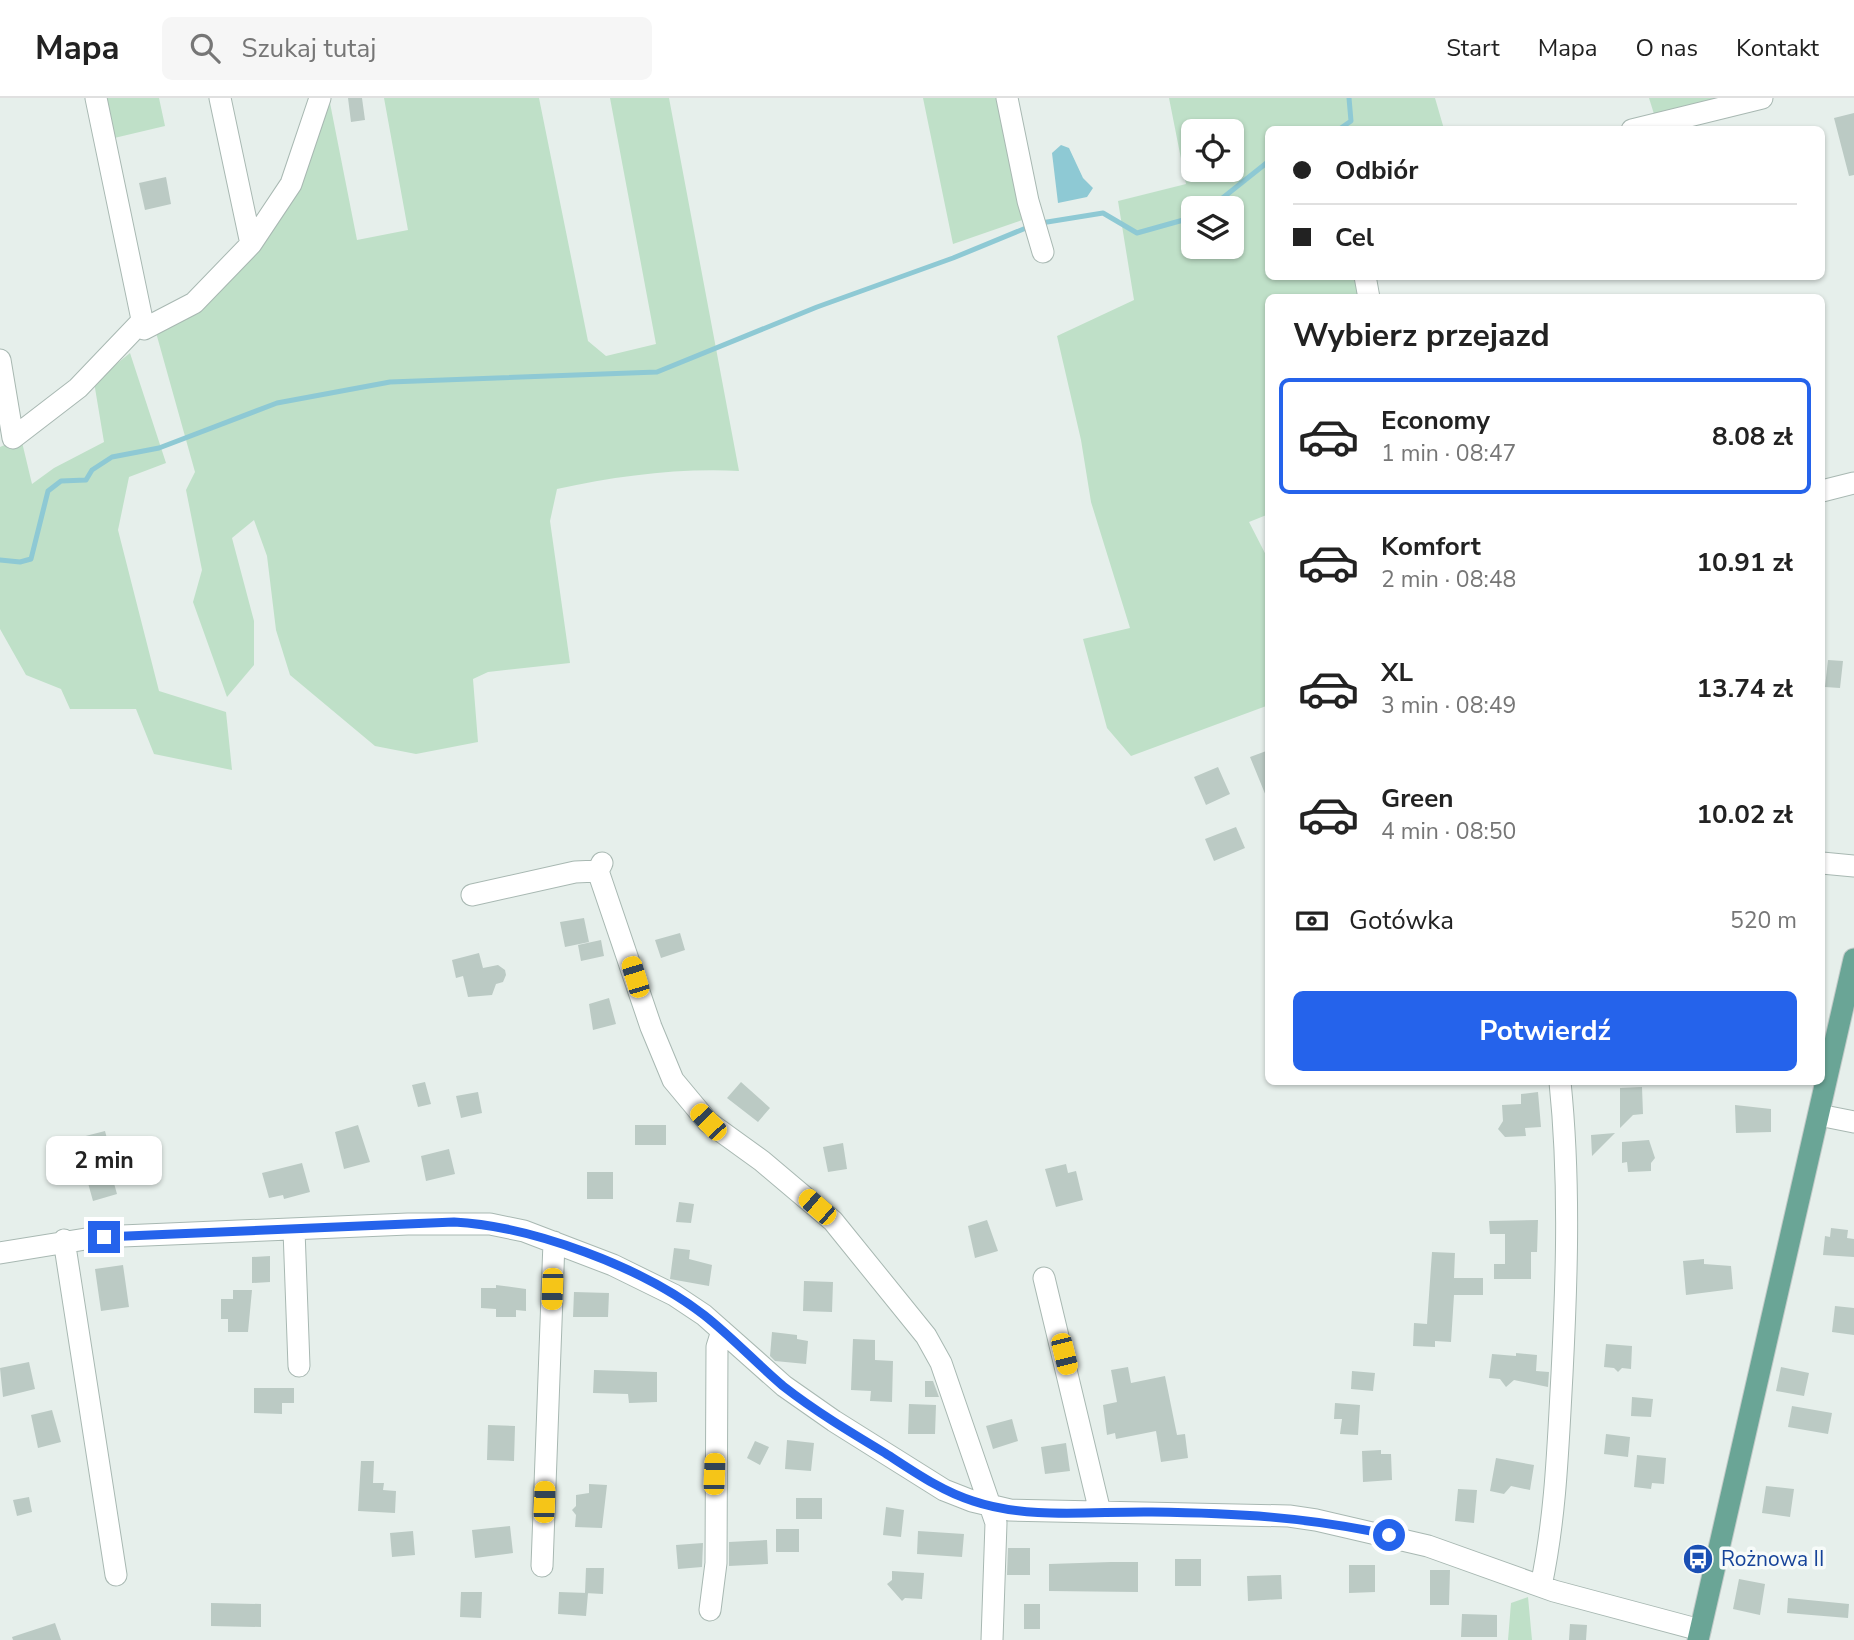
<!DOCTYPE html>
<html lang="pl">
<head>
<meta charset="utf-8">
<style>
  body { margin:0; font-family:"Nunito Sans",sans-serif; background:#f6f6f6; color:#222; height:100vh; display:flex; flex-direction:column; font-size:26px; white-space:nowrap }
  * { box-sizing:border-box; margin:0 }
  p { font-size:23px; color:#767676 }
  .icon { flex:none; width:38px; height:38px; fill:none; stroke:currentColor; stroke-width:2; stroke-linecap:round; stroke-linejoin:round }
  .map { position:relative; flex:1; overflow:hidden }
  .details { position:absolute; left:1265px; top:196px; width:560px; height:791px; display:flex; flex-direction:column; background:#fff; border-radius:10px; box-shadow:0 2px 5px #0004 }
  .details>* { flex:none }
  .banner { position:absolute; left:1265px; top:28px; width:560px; height:154px; border-radius:10px; box-shadow:0 2px 5px #0004; display:grid; align-content:center; height:154px; padding:0 28px; background:#fff }
  .buttons { position:absolute; left:1181px; top:21px; display:grid; gap:14px }
  .buttons a { display:grid; place-items:center; width:63px; height:63px; border-radius:10px; background:#fff; box-shadow:0 2px 5px #0004; font-size:35px }
  .end { position:absolute; width:32px; height:32px; margin:-16px; border:9px solid #2563eb; background:#fff; box-shadow:0 0 0 4px #fff }
  .from { border-radius:50% }
  .bubble { position:absolute; height:49px; border-radius:10px; background:#fff; box-shadow:0 2px 5px #0004; font-size:23px; font-weight:700; line-height:49px; text-align:center }
  .car { position:absolute; width:21px; height:42px; margin:-21px -10px; border-radius:9px; box-shadow:0 0 5px 2px #0007; background:linear-gradient(#f5c518 24%,#345 0 40%,#f5c518 0 76%,#345 0 86%,#f5c518 0) }
  .banner b { display:flex; align-items:center; gap:24px; height:66px; font-size:26px }
  .banner b+b { border-top:2px solid #e0e0e0 }
  .banner i { width:18px; height:18px; background:#222 }
  ul { padding:0; list-style:none }
  li { display:flex; align-items:center; gap:21px; height:116px; margin:0 14px 10px; padding:0 14px; border:4px solid transparent; border-radius:10px }
  li div { flex:1 }
  li b { display:block; font-size:26px }
  li em { font-style:normal; font-weight:700 }
  li.selected { border-color:#2563eb }
  li>.icon { width:63px; height:63px; stroke-width:1.5 }
  h2 { padding:0 28px; font-size:32px; line-height:84px }
  .pay { display:flex; align-items:center; gap:18px; height:77px; padding:0 28px; font-size:26px }
  .pay p { margin-inline-start:auto }
  .primary-button { display:flex; gap:14px; margin-top:auto; padding:14px 28px }
  .primary-button a { flex:1; height:80px; border-radius:10px; background:#2563eb; color:#fff; font-size:28px; font-weight:700; line-height:80px; text-align:center }
  header { display:flex; align-items:center; gap:42px; box-sizing:border-box; height:98px; padding:0 35px; background:#fff; border-bottom:2px solid #e0e0e0 }
  header strong { font-size:33px }
  nav { display:flex; gap:38px; margin-inline-start:auto; font-size:24px }
  .search { width:490px; height:63px; background:#f6f6f6; display:flex; align-items:center; gap:18px; box-sizing:border-box; padding:0 24px; border-radius:10px; color:#767676; font-size:26px }
  .map>svg:first-child { display:block }
  .green { fill:#bfe0c8; fill-rule:evenodd }
  .water { fill:#8ec9d4 }
  .lines { fill:none; stroke-linecap:round; stroke-linejoin:round }
  .stream { stroke:#8ec9d4; stroke-width:5 }
  .building { fill:#bbcac4 }
  .minor-casing { stroke:#a8b8b2; stroke-width:23 }
  .major-casing { stroke:#c2cac8; stroke-width:23 }
  .minor { stroke:#fff; stroke-width:21 }
  .major { stroke:#6aa596; stroke-width:21 }
  .route { stroke:#2563eb; stroke-width:9 }
  .labels { text-anchor:middle; dominant-baseline:central; stroke-width:7; stroke-linejoin:round; paint-order:stroke }
  .transit-label { font-size:21px; fill:#164399; stroke:#f7fbf9; text-anchor:start }
</style>
</head>
<body>
<header>
<strong>Mapa</strong>
<div class="search"><svg class="icon" aria-label="search" viewBox="0 0 24 24"><circle cx="10" cy="10" r="6"/><path d="M15 15l6 6"/></svg>Szukaj tutaj</div>
<nav><a>Start</a><a>Mapa</a><a>O nas</a><a>Kontakt</a></nav>
</header>
<div class="map">
<svg width="1854" height="1542" viewBox="0 0 1854 1542">
  <rect width="100%" height="100%" fill="#e6efeb"/>
  <path class="green" d="M102 0H159L165 28 110 41Z
    M329 0 357 142 408 132 384 0H539L588 243 606 258 656 246 610 0H669L739 373C678 370 617 378 557 391L550 423 570 565 488 574 473 581 478 644 416 656 375 648 290 577 276 532 267 458 254 422 232 440 254 523V567L227 599 193 504 202 472 186 392 195 374 155 231 254 157Z
    M923 0H1000L1025 121 953 146Z
    M1169 0H1435L1444 31 1269 32V178L1356 179 1360 199 1269 200V416L1249 424 1269 463V607L1131 658 1107 630 1083 541 1130 530 1091 404 1081 342 1057 238 1134 202 1118 103 1186 86ZM1194 33H1232V72H1194ZM1194 110H1232V149H1194Z
    M1649 0H1716L1654 16Z
    M130 255 166 365 129 379 118 432 159 593 226 614 232 672 154 656 136 611H70L61 591 26 577 0 531V349L21 340 32 386 54 370 104 344 94 284Z
    M1528 1499 1532 1542H1508L1511 1505Z"/>
  <path class="water" d="M1061 47 1069 50 1083 80 1093 90 1087 99 1058 105 1052 55Z"/>
  <g class="lines">
    <path class="stream" d="M1341 30 1351 23 1349 0
      M1210 110 1269 63
      M1041 125 1103 115 1137 135 1194 119
      M0 462 20 464 31 461 48 393 61 383 86 382 92 372 112 359 159 350 277 305 390 284 657 274 817 209 953 160 1026 130"/>
  </g>
  <path class="building" d="M348 0H362L365 22 351 24Z
    M1854 15V77L1849 78 1834 20Z
    M166 79 171 106 145 112 139 85Z
    M1828 562 1843 563 1840 590 1825 589Z
    M1269 652V703H1268L1250 659Z
    M1218 669 1230 696 1206 707 1194 679Z
    M1236 729 1245 750 1214 763 1205 741Z
    M584 820 589 844 565 849 560 824Z
    M680 835 685 852 661 860 655 842Z
    M601 842 604 858 581 863 578 847Z
    M479 855 483 870 498 867 505 872 506 877 503 884 496 886 492 897 468 899 463 878 456 880 452 862Z
    M609 900 616 926 593 932 589 906Z
    M425 984 431 1006 418 1009 412 987Z
    M741 984 770 1010 758 1024 727 1000Z
    M1642 989 1643 1016 1633 1017 1620 1030V990Z
    M478 994 482 1015 461 1020 456 998Z
    M1538 994 1541 1029 1525 1030 1526 1038 1505 1039 1498 1031 1503 1023 1502 1007 1521 1006V996Z
    M1735 1007 1771 1011V1034L1736 1035Z
    M358 1027 370 1064 344 1071 335 1034Z
    M635 1027H666V1047H635Z
    M105 1033 110 1052 105 1053 117 1096 93 1103 81 1060 75 1062 70 1042Z
    M1615 1035 1592 1058 1591 1037Z
    M1649 1042 1655 1060 1651 1065V1073L1628 1074 1627 1064 1622 1065V1044Z
    M843 1045 847 1071 828 1074 823 1049Z
    M449 1051 455 1076 426 1083 421 1058Z
    M302 1065 310 1094 284 1101 283 1097 269 1100 262 1075Z
    M1066 1066 1068 1075 1076 1073 1083 1102 1056 1109 1045 1071Z
    M587 1074H613V1101H587Z
    M679 1104 694 1106 691 1125 676 1124Z
    M987 1122 998 1153 975 1160 968 1128Z
    M1538 1122 1537 1154H1531V1181H1494V1166H1505V1136H1490L1489 1123Z
    M1831 1130 1848 1132 1847 1140 1854 1141V1159L1823 1157 1825 1138 1830 1139Z
    M674 1150 690 1152 689 1161 712 1167 709 1188 670 1181Z
    M1432 1154 1455 1155 1454 1180H1483V1197H1454L1451 1244 1435 1243V1249L1413 1248 1414 1225 1427 1226Z
    M270 1158V1184L252 1185V1159Z
    M1704 1161V1166L1731 1168 1733 1191 1686 1197 1683 1163Z
    M123 1167 129 1209 101 1213 95 1171Z
    M804 1183 833 1184 832 1214 803 1213Z
    M496 1187 526 1191V1213L516 1212V1219H496V1211L481 1210V1190H496Z
    M233 1192H252L248 1234H228V1221H221V1201H233Z
    M574 1194 609 1195 608 1219H573Z
    M1835 1208 1854 1210V1237L1832 1234Z
    M772 1234 797 1237V1241L808 1243 806 1266 775 1263 770 1258Z
    M853 1241 875 1242V1262L893 1263 892 1304 870 1303 871 1293 851 1292Z
    M1606 1246 1632 1248 1631 1271 1622 1270 1618 1274 1614 1270 1604 1269Z
    M1516 1255 1537 1257 1536 1273 1549 1274 1548 1289 1514 1282 1506 1289 1500 1281 1489 1280 1492 1256 1516 1258Z
    M29 1264 35 1291 3 1299 0 1270Z
    M1128 1269 1131 1285 1165 1278 1177 1337 1185 1336 1188 1360 1161 1364 1156 1333 1116 1341 1115 1335 1107 1337 1103 1307 1117 1304 1111 1272Z
    M1781 1269 1809 1275 1804 1298 1776 1293Z
    M594 1272 657 1274V1304L629 1305 628 1296 593 1295Z
    M1352 1273 1375 1275 1373 1293 1351 1291Z
    M925 1283H933L939 1299H925Z
    M254 1290H294V1305H282V1316L254 1315Z
    M1632 1299 1653 1301 1651 1319 1631 1318Z
    M1335 1305 1360 1307 1358 1337 1340 1336 1342 1321H1334Z
    M909 1306 936 1307 935 1336H908Z
    M1792 1308 1832 1315 1828 1336 1788 1329Z
    M52 1312 61 1344 38 1350 31 1317Z
    M1012 1321 1018 1343 993 1351 986 1328Z
    M488 1327 515 1328 514 1363 487 1362Z
    M1606 1336 1630 1339 1628 1359 1604 1356Z
    M787 1342 814 1345 811 1373 785 1371Z
    M755 1343 769 1349 760 1367 747 1360Z
    M1066 1345 1070 1373 1045 1376 1041 1349Z
    M1381 1352V1356H1391L1392 1382 1363 1384 1362 1353Z
    M1637 1357 1666 1360 1664 1386 1652 1385 1651 1391 1634 1389Z
    M1496 1360 1534 1367 1530 1392 1511 1388 1504 1396 1490 1393Z
    M361 1363H374L373 1385H384L383 1392 396 1393 395 1415 358 1413Z
    M589 1386 607 1387 602 1430 575 1429 576 1417 572 1412 576 1408V1397L589 1395Z
    M1766 1388 1794 1391 1790 1419 1762 1415Z
    M1458 1391 1477 1392 1474 1425 1455 1423Z
    M29 1399 32 1414 17 1418 13 1402Z
    M796 1400H822V1421H796Z
    M886 1409 904 1412 901 1439 883 1437Z
    M510 1428 513 1455 475 1460 472 1432Z
    M776 1431H799V1454H776Z
    M413 1433 415 1457 392 1459 390 1435Z
    M918 1433 964 1436 962 1459 917 1456Z
    M767 1442 768 1466 729 1468V1444Z
    M703 1445 702 1469 678 1471 676 1447Z
    M1008 1450H1030V1477H1007Z
    M1175 1461H1201V1488H1175Z
    M1111 1464H1138V1494L1049 1493V1466Z
    M1349 1467H1375V1494L1349 1495Z
    M586 1470H604L603 1496 585 1495Z
    M1430 1472H1450L1449 1507H1430Z
    M892 1473 924 1475 922 1501 905 1500 902 1503 887 1486 892 1482Z
    M1281 1477 1282 1501 1248 1503 1247 1478Z
    M1739 1481 1765 1486 1760 1517 1733 1511Z
    M461 1494H482L481 1520 460 1519Z
    M559 1494 588 1495 586 1518 558 1516Z
    M1788 1500 1849 1506 1848 1520 1787 1515Z
    M211 1505 261 1506V1529L211 1528Z
    M1024 1506H1040V1531H1024Z
    M1462 1516 1497 1517V1539H1461Z
    M55 1525 61 1542H13L12 1539Z
    M1570 1526 1587 1527 1586 1542H1569Z"/>
  <g class="lines">
    <g class="minor-casing">
      <path id="minor" d="M96 0 144 231 194 205 251 146 291 86 320 0
        M220 0 251 146
        M1007 0 1028 103 1043 154
        M1632 32 1762 0
        M1365 178 1369 200
        M0 262 13 340 78 290 142 223
        M1822 393 1854 385
        M602 765 598 773 651 929 673 982 708 1024 762 1063 833 1123 926 1238 941 1265 996 1425 992 1542
        M1822 765 1854 768
        M472 797 575 774 598 773
        M1819 1017 1854 1024
        M294 1132 299 1268
        M64 1142 116 1477
        M0 1155 98 1139 408 1126H490L524 1133 613 1167 674 1197 704 1217 784 1288 834 1323 944 1392 972 1403 1010 1412 1289 1418 1316 1422 1428 1448 1554 1493 1700 1532
        M1044 1180 1100 1414
        M542 1468 554 1144
        M1541 1488C1556 1417 1558 1347 1562 1276 1567 1178 1570 1081 1560 984
        M710 1512 716 1465 717 1249 722 1233"/>
    </g>
    <g class="major-casing">
      <path id="major" d="M1698 1542 1854 861"/>
    </g>
    <use href="#minor" class="minor"/>
    <use href="#major" class="major"/>
  </g>
  <g class="lines">
    <path class="route" d="M104 1139 454 1124C532 1128 642 1169 704 1217 732 1239 756 1265 783 1288 815 1313 850 1334 885 1355 913 1373 941 1393 973 1403 1029 1422 1094 1413 1152 1414 1233 1415 1310 1419 1389 1437"/>
  </g>
  <defs>
    <g id="bus-disc" transform="scale(1.575)"><circle r="9.5" fill="#1a4fb4" stroke="#f7fbf9"/><path d="M-5-6H5V4H4V6H2V4H-2V6H-4V4H-5ZM-3.5-4V0h7V-4ZM-3.5 1.2v1.5H-2V1.2ZM2 1.2v1.5H3.5V1.2Z" fill="#fff"/></g>
  </defs>
  <g fill-rule="evenodd">
    <use href="#bus-disc" x="1698" y="1461"/>
  </g>
  <g class="labels">
    <g class="transit-label">
      <text x="1721" y="1461">Rożnowa II</text>
    </g>
  </g>
</svg>
<div class="buttons">
<a><svg class="icon" aria-label="locate" viewBox="0 0 24 24"><circle cx="12" cy="12" r="6"/><path d="M12 2v4M12 18v4M2 12h4M18 12h4"/></svg></a>
<a><svg class="icon" aria-label="layers" viewBox="0 0 24 24"><path d="M12 4l9 5-9 5-9-5zM3 14l9 5 9-5"/></svg></a>
</div>
<i class="end from" style="left:1389px;top:1437px"></i>
<i class="end" style="left:104px;top:1139px"></i>
<div class="bubble" style="left:46px;top:1038px;width:116px">2 min</div>
<i class="car" style="left:635px;top:879px;rotate:343deg"></i>
<i class="car" style="left:708px;top:1024px;rotate:316deg"></i>
<i class="car" style="left:817px;top:1109px;rotate:311deg"></i>
<i class="car" style="left:552px;top:1191px;rotate:182deg"></i>
<i class="car" style="left:1064px;top:1256px;rotate:166deg"></i>
<i class="car" style="left:714px;top:1376px;rotate:2deg"></i>
<i class="car" style="left:544px;top:1404px;rotate:2deg"></i>
<div class="banner">
<b><i class="from"></i>Odbiór</b>
<b><i></i>Cel</b>
</div>
<section class="details">
<h2>Wybierz przejazd</h2>
<ul>
<li class="selected"><svg class="icon" aria-label="car" viewBox="0 0 24 24"><path d="M5 17H2v-5l4-1 3-4h7l3 4 3 1v5h-3M9 17h6M6 11h13"/><circle cx="7" cy="17" r="2"/><circle cx="17" cy="17" r="2"/></svg><div><b>Economy</b><p>1 min · 08:47</p></div><em>8.08 zł</em></li>
<li><svg class="icon" aria-label="car" viewBox="0 0 24 24"><path d="M5 17H2v-5l4-1 3-4h7l3 4 3 1v5h-3M9 17h6M6 11h13"/><circle cx="7" cy="17" r="2"/><circle cx="17" cy="17" r="2"/></svg><div><b>Komfort</b><p>2 min · 08:48</p></div><em>10.91 zł</em></li>
<li><svg class="icon" aria-label="car" viewBox="0 0 24 24"><path d="M5 17H2v-5l4-1 3-4h7l3 4 3 1v5h-3M9 17h6M6 11h13"/><circle cx="7" cy="17" r="2"/><circle cx="17" cy="17" r="2"/></svg><div><b>XL</b><p>3 min · 08:49</p></div><em>13.74 zł</em></li>
<li><svg class="icon" aria-label="car" viewBox="0 0 24 24"><path d="M5 17H2v-5l4-1 3-4h7l3 4 3 1v5h-3M9 17h6M6 11h13"/><circle cx="7" cy="17" r="2"/><circle cx="17" cy="17" r="2"/></svg><div><b>Green</b><p>4 min · 08:50</p></div><em>10.02 zł</em></li>
</ul>
<div class="pay"><svg class="icon" aria-label="cash" viewBox="0 0 24 24"><path d="M3 7h18v10H3z"/><circle cx="12" cy="12" r="2"/></svg>Gotówka<p>520 m</p></div>
<div class="primary-button"><a>Potwierdź</a></div>
</section>
</div>
</body>
</html>
